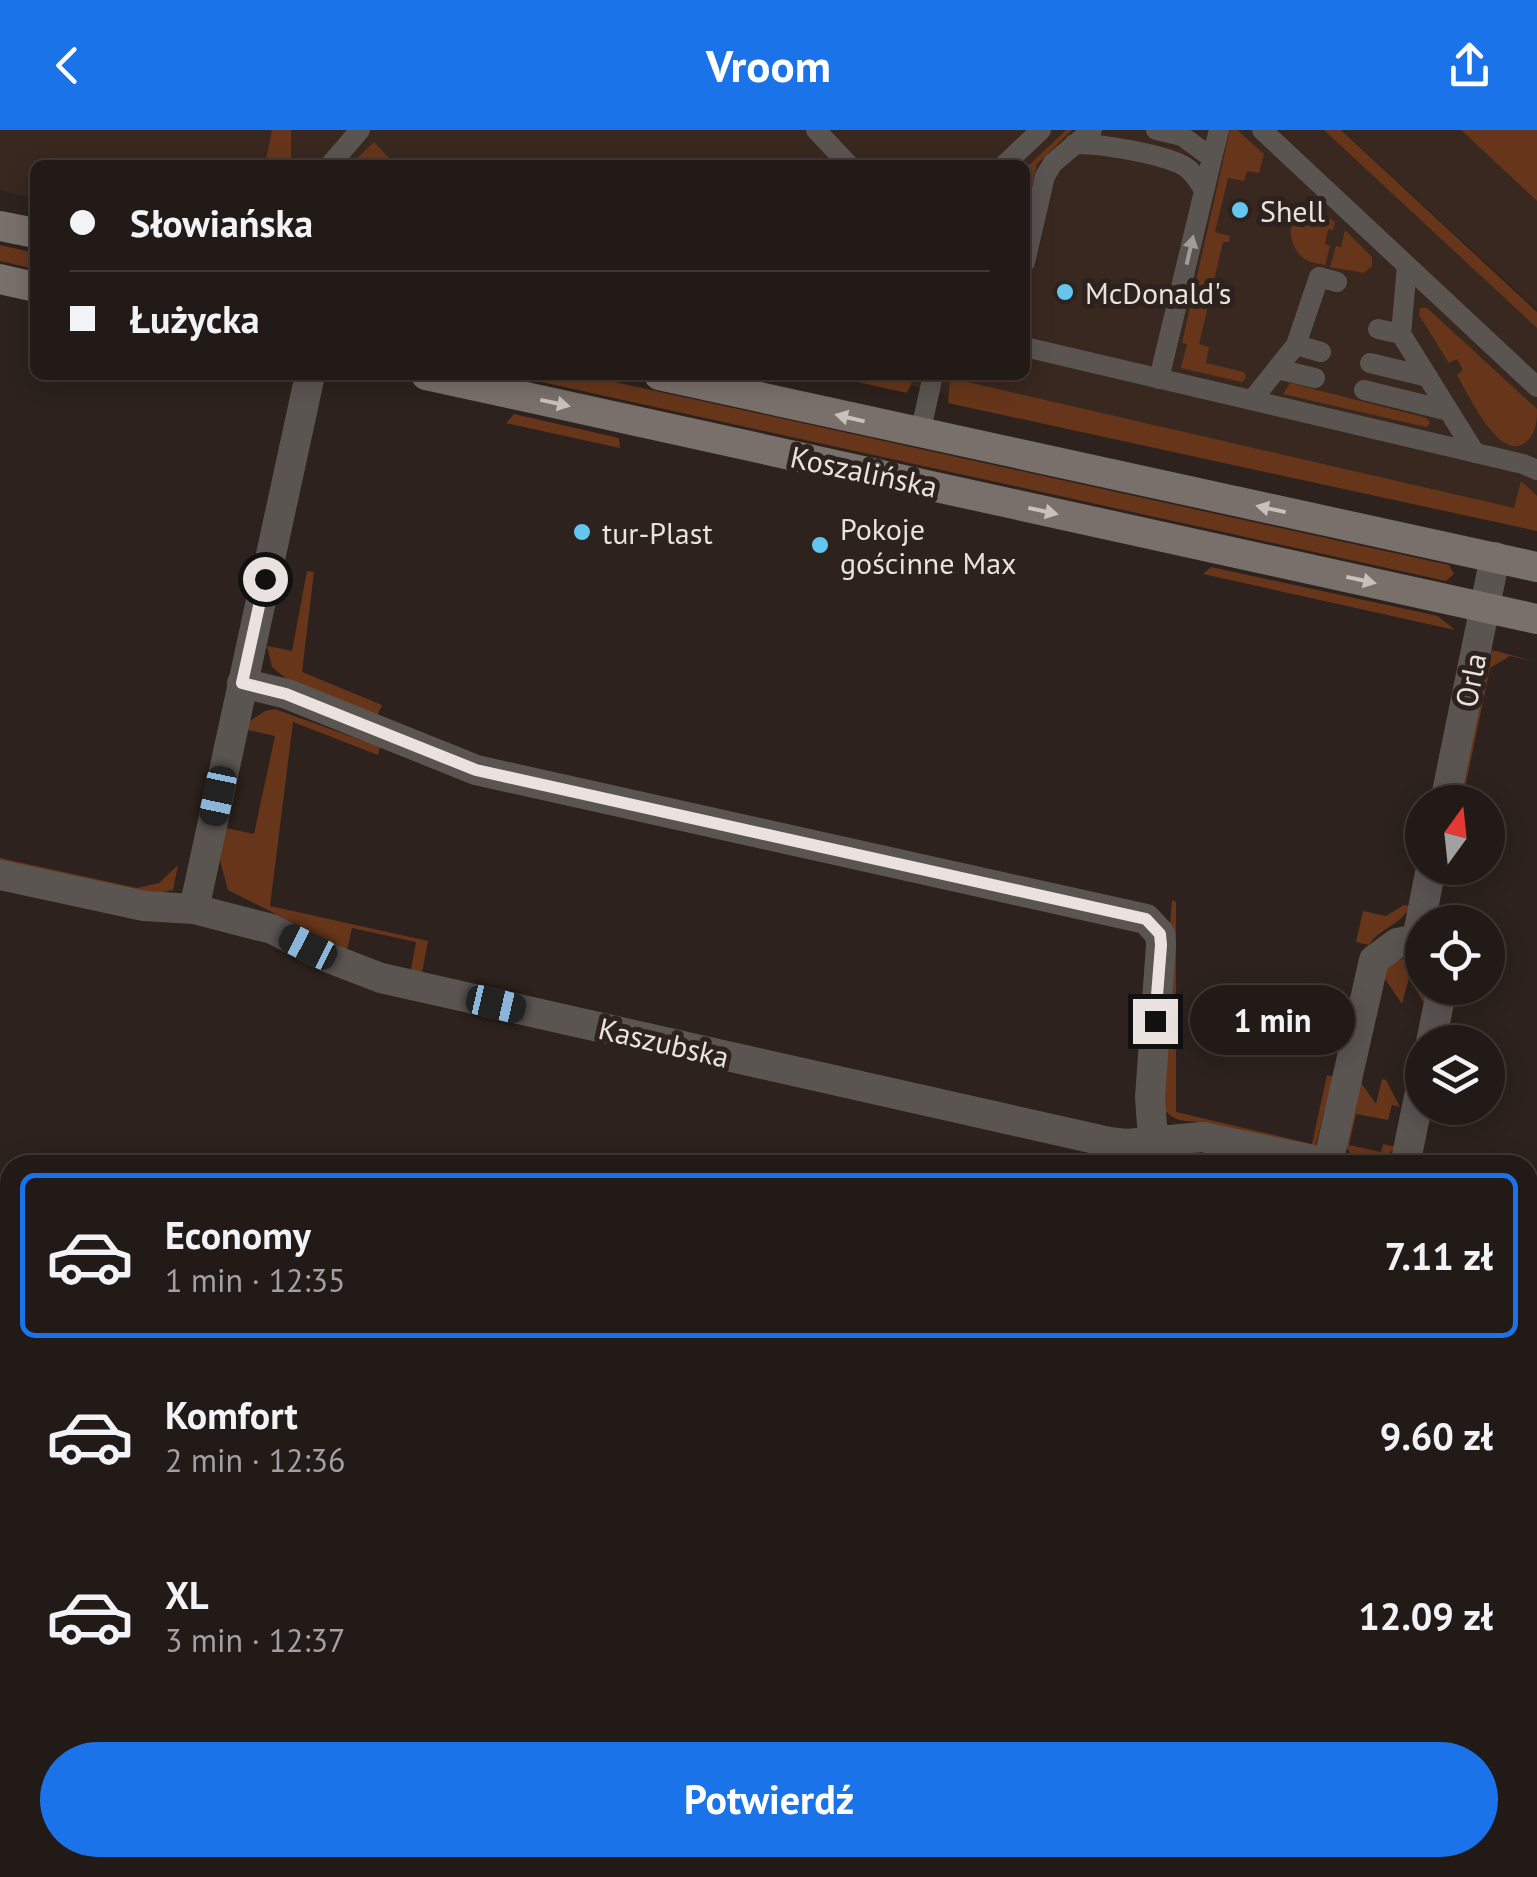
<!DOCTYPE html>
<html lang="pl">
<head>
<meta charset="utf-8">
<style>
  body { margin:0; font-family:"PT Sans",sans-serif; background:#2a231f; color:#f1f3f6; height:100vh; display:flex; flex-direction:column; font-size:38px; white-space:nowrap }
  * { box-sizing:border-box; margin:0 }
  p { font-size:32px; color:#a2a1a1 }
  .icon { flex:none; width:55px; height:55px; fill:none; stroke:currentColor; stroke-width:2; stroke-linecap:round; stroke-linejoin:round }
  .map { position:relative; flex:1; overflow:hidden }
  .drawer { position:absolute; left:0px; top:1025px; width:1538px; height:722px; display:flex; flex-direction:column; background:#221a16; border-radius:30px 30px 0 0; box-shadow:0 5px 25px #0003,0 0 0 2px #3f3835 }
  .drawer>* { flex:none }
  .guide { position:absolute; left:30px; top:30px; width:1000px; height:220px; border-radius:15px; box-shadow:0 5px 25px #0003,0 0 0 2px #3f3835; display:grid; align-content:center; height:220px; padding:0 40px; background:#221a16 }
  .needle { width:65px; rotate:15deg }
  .buttons { position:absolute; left:1405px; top:655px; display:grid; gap:20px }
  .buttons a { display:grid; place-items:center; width:100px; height:100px; border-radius:50%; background:#221a16; box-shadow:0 5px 25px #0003,0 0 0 2px #3f3835; font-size:50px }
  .end { position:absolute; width:45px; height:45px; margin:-22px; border:12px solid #eae2de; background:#111; box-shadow:0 0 0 5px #111 }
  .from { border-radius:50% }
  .bubble { position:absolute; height:70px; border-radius:35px; background:#221a16; box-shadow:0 5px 25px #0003,0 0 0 2px #3f3835; font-size:32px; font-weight:700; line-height:70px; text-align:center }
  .car { position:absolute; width:30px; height:60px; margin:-30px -15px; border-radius:12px; box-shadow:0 0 8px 2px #0007; background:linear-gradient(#222 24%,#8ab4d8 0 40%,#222 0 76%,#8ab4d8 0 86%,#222 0) }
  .guide b { display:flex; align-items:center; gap:35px; height:95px; font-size:38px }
  .guide b+b { border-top:2px solid #3f3835 }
  .guide i { width:25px; height:25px; background:#f1f3f6 }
  ul { padding:18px 0 0; list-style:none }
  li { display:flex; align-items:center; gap:30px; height:165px; margin:0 20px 15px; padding:0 20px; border:5px solid transparent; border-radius:15px }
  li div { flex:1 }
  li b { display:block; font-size:38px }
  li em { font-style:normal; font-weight:700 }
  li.on { border-color:#1a73e8 }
  li>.icon { width:90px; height:90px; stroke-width:1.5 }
  .action { display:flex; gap:20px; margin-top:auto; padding:20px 40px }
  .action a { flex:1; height:115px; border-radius:60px; background:#1a73e8; color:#fff; font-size:40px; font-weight:700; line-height:115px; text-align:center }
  header { display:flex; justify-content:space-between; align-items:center; height:130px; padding:0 40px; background:#1a73e8; color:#fff; font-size:45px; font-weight:700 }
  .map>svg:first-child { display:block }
  .built { fill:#39281f }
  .green { fill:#67361a }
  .water { fill:#843b08 }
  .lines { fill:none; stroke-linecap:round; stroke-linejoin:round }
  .stream { stroke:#843b08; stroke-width:11 }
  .lane { stroke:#5b5552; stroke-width:20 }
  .street { stroke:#5b5552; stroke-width:30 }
  .secondary { stroke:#79706b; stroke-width:30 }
  .oneway { fill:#a29c98 }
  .oneway2 { fill:#c8c0bc }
  .route { stroke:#eae2de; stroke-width:12 }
  .poi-dot { fill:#64c5ee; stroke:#2d221d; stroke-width:4 }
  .labels { text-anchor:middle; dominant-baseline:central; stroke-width:10; stroke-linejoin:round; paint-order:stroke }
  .poi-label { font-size:30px; fill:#eae2de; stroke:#2d221d; text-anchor:start }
  .street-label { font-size:30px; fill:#eae2de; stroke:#2d221d }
</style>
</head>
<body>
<header><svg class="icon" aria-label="back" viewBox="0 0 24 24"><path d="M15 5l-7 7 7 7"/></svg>Vroom<svg class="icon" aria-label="share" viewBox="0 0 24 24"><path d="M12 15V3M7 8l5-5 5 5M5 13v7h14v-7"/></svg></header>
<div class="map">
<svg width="1537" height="1747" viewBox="0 0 1537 1747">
  <rect width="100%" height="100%" fill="#2d221d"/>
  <path class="built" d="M0 0H1340L1537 183V399L863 245H1025V35H35V69L0 60Z
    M1342 0H1461L1537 71V180Z
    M0 1071 10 1072V1738H50L48 1747H0Z"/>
  <path class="green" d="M272 0H291V35H265Z
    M1066 0H1072L1037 34 1025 86V39Z
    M1230 0H1237L1264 24 1259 43 1247 41 1244 51 1228 48 1215 102 1230 106 1229 112H1223L1199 214 1209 217 1206 233 1244 242 1246 248 1242 252 1181 238 1187 214 1182 213Z
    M1324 0H1341L1537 182V198Z
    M1461 0H1537V71Z
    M374 12 396 35H350L351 34Z
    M1310 73 1335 92 1333 100 1328 99 1325 114 1330 116 1325 135C1317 133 1309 133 1302 127 1285 112 1287 80 1310 73Z
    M1345 100 1372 127V136L1364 143 1330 137 1336 116 1341 117Z
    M0 115 35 123V139L0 131Z
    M1420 178H1427L1537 279C1537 292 1536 306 1523 314 1498 329 1467 262 1457 245L1463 240 1457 229 1449 233 1419 185Z
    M510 245H583L1449 435 1454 444 1446 451Z
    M826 245H915L907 263Z
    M950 248 1514 378 1521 351 1537 366V401L948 273Z
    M1290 253 1427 288 1430 293 1426 297 1283 264Z
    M514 284 619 308 620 318 506 293Z
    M1211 437 1438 486 1455 500 1203 444Z
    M307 441 314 442 302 542 382 575 377 586 289 551 272 537 267 516 292 521Z
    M1492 520 1537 532 1510 526 1490 538 1462 672H1458Z
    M275 579 380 617 378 625 293 592 270 776 428 811 422 843 411 840 416 812 352 798 347 820 228 760 220 731 226 698 254 704 275 606 248 600 250 591 265 581Z
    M0 728 137 758 159 753 178 735 173 760 153 764 0 734Z
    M1172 770 1176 772V982L1312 1014 1327 945 1333 947 1315 1018 1199 992C1176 991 1167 989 1157 966Z
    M1404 775 1410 776C1401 796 1379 798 1369 815L1356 812 1363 781 1386 786Z
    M1406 828 1422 834V858H1430L1426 877 1409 847 1402 874 1381 843 1389 833Z
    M1357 947 1376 974 1382 949 1386 950 1400 977 1392 975 1388 990 1356 984 1349 1015 1381 1022 1383 1014 1396 1017C1383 1031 1369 1031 1352 1026L1344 1014Z
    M1528 1401 1537 1402V1747H48L50 1738H1528Z"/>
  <path class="water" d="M229 1738H488L479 1747H220Z"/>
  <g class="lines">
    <path class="stream" d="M1256 1738 1274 1747
      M121 1747 131 1738
      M602 1747 611 1738"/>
    <path class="lane" d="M816 0 849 35
      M1156 0 1182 6 1212 28 1159 249
      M1262 0 1537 257
      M1074 14C1098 13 1163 24 1184 36 1194 42 1198 51 1204 60
      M1212 28 1219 0
      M330 35 360 0
      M1004 35 1041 0
      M1025 132 1045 46 1053 33 1092 0
      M1407 136 1401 204 1475 323
      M1378 199 1401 204
      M1296 215 1321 222
      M1025 217 1523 334 1537 340
      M1370 233 1428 247
      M1277 239 1315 248
      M1364 260 1449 281
      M1252 270 1296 215 1319 147 1337 152
      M920 304 933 245
      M0 1186 10 1187"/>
    <path class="street" d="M242 553 287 564 476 640 1146 789 1160 804 1161 815 1150 967 1153 1010
      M1445 672 1495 427
      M0 745 144 776 194 779 272 799 329 828 381 848 1109 1012 1127 1014 1202 1007 1337 1035
      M194 779 310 245
      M1417 809 1431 738
      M1431 912 1442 858
      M1328 1033 1374 830 1397 813 1417 809 1422 813
      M1405 1035 1422 952
      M1528 1075 1537 1077"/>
    <path class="secondary" d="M0 96 35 103
      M0 149 35 157
      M426 245 1537 489
      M659 245 1537 437"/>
  </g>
  <defs><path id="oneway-solid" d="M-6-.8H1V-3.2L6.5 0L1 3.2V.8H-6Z" transform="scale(2.5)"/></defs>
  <use class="oneway" href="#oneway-solid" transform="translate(1190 120) rotate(-77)"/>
  <g class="oneway2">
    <use href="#oneway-solid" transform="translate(555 273) rotate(12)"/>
    <use href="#oneway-solid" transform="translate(850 288) rotate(-167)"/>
    <use href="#oneway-solid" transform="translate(1271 379) rotate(-168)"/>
    <use href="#oneway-solid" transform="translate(1043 381) rotate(12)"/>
    <use href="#oneway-solid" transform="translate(1361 450) rotate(12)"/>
  </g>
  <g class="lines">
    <path class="route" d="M265 449 242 553 286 564 476 640 1146 789 1160 804 1161 815 1155 891"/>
  </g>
  <g class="poi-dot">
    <circle cx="1240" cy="80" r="10"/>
    <circle cx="1065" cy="162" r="10"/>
    <circle cx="582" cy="402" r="10"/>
    <circle cx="820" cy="415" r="10"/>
  </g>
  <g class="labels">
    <g class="poi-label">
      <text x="1260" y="80">Shell</text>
      <text x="1085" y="162">McDonald's</text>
      <text x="840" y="398">Pokoje<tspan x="840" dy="34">gościnne Max</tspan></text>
      <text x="602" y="402">tur-Plast</text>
    </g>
    <g class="street-label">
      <text transform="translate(864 341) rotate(12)">Koszalińska</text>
      <text transform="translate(1470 550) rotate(-79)">Orla</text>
      <text transform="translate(664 912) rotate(13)">Kaszubska</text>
    </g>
  </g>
</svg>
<div class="buttons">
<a><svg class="needle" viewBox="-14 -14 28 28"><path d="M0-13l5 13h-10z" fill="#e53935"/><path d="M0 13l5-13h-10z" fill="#a2a1a1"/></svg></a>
<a><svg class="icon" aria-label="locate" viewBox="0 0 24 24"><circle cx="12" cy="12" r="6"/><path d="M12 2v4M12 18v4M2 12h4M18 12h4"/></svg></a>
<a><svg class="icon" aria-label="layers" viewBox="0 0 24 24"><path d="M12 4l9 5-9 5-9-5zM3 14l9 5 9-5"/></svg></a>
</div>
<i class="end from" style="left:265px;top:449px"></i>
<i class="end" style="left:1155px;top:891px"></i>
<div class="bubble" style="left:1190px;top:855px;width:165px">1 min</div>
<i class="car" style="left:218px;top:666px;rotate:192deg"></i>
<i class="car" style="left:308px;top:817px;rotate:297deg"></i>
<i class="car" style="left:496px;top:874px;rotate:103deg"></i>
<div class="guide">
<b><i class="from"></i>Słowiańska</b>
<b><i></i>Łużycka</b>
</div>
<section class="drawer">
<ul>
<li class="on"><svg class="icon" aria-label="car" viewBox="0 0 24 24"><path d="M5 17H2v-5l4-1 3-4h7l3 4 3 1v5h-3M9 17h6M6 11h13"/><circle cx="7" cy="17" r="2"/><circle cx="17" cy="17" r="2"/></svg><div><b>Economy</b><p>1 min · 12:35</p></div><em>7.11 zł</em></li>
<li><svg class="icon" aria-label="car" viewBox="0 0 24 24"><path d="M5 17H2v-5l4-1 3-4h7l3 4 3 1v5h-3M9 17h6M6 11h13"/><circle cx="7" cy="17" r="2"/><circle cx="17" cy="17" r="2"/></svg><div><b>Komfort</b><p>2 min · 12:36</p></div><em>9.60 zł</em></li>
<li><svg class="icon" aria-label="car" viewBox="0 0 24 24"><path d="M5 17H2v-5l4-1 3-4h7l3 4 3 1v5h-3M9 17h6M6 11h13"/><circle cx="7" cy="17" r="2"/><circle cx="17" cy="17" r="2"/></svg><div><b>XL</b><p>3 min · 12:37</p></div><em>12.09 zł</em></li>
</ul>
<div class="action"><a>Potwierdź</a></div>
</section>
</div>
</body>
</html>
